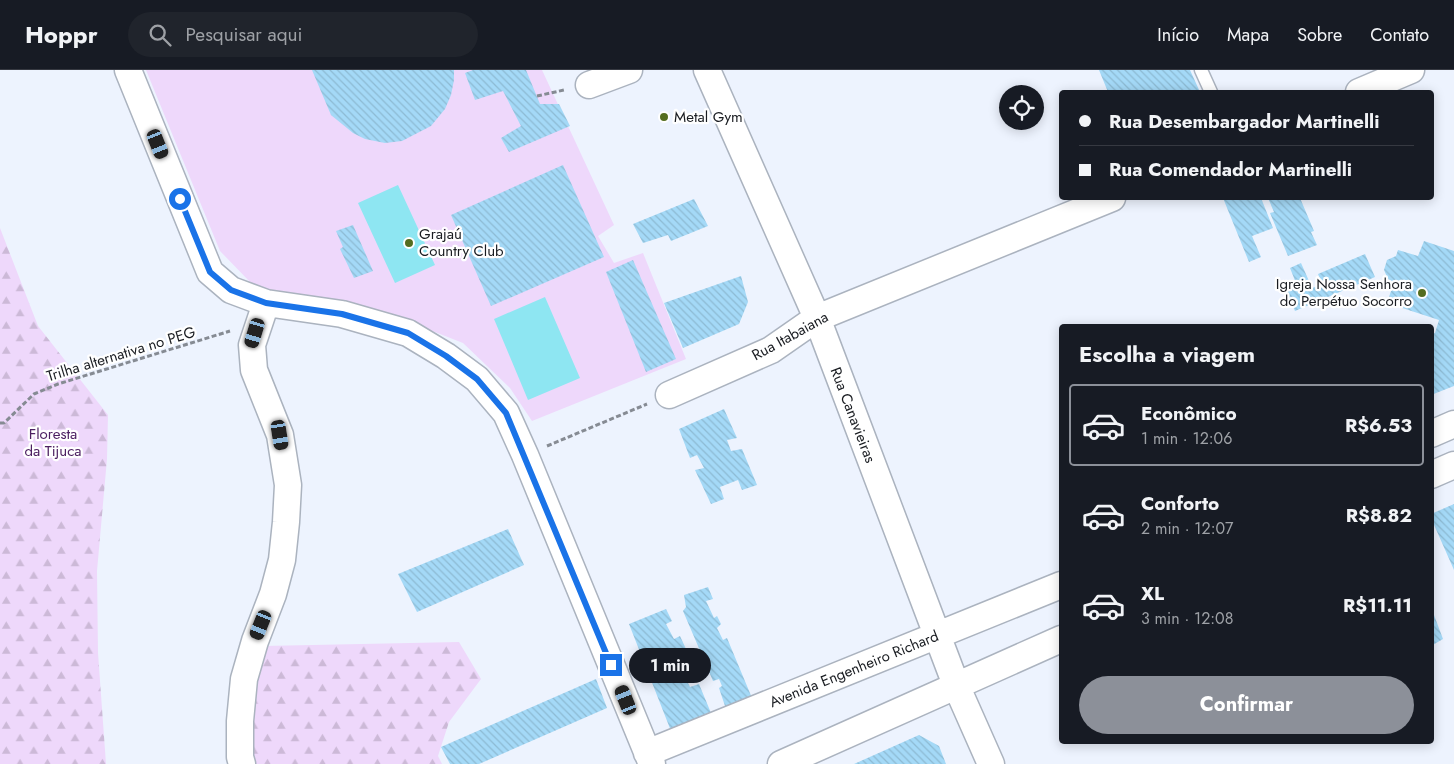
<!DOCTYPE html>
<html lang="pt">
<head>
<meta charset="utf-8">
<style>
  body { margin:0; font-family:Jost,sans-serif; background:#20242c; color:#f1f3f6; height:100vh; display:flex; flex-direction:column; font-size:19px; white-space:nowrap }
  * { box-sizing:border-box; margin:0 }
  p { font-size:16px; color:#9ea1a6 }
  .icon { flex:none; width:28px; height:28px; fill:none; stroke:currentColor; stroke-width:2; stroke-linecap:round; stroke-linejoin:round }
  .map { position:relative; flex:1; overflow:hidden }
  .side { position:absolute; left:1059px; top:254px; width:375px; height:420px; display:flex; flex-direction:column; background:#171b24; border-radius:5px; box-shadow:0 2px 12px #0003 }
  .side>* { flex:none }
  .guide { position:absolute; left:1059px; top:20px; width:375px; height:110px; border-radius:5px; box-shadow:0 2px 12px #0003; display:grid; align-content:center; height:110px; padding:0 20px; background:#171b24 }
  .fabs { position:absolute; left:999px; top:15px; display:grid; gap:10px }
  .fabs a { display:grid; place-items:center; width:45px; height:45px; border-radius:50%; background:#171b24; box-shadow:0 2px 12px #0003; font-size:25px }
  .end { position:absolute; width:22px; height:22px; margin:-11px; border:6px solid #1a73e8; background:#fff; box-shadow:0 0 0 2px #fff }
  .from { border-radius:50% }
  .bubble { position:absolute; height:35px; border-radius:18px; background:#171b24; box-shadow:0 2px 12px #0003; font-size:16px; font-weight:700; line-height:35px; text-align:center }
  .car { position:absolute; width:15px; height:30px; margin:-15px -8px; border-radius:6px; box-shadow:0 0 4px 1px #0007; background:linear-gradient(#222 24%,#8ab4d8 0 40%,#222 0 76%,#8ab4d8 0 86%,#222 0) }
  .guide b { display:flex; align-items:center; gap:18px; height:48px; font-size:19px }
  .guide b+b { border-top:1px solid #363941 }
  .guide i { width:12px; height:12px; background:#f1f3f6 }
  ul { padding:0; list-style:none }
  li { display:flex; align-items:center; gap:15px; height:82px; margin:0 10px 8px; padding:0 10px; border:2px solid transparent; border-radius:5px }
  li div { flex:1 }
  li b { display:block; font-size:19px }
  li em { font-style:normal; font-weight:700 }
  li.active { border-color:#8c9099 }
  li>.icon { width:45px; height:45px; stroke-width:1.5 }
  h2 { padding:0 20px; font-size:22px; line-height:60px }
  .action { display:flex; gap:10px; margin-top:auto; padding:10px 20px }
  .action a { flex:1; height:58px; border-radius:30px; background:#8c9099; color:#fff; font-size:20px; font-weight:700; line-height:58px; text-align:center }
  header { display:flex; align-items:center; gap:30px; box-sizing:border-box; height:70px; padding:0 25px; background:#171b24; border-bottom:1px solid #363941 }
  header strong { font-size:24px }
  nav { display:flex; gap:28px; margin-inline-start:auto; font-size:18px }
  .search { width:350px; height:45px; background:#20242c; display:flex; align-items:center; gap:12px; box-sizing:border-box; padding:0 18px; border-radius:28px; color:#9ea1a6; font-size:19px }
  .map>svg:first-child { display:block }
  .grass { fill:#eed8fb }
  .forest { fill:url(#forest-firs) }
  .water { fill:#8ee6f2 }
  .building { fill:url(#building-back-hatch) }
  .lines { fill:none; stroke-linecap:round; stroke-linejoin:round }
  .lane-casing { stroke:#abb3bf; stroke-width:15 }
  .street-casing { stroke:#abb3bf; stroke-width:29 }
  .path { stroke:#868b93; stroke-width:3; stroke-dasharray:5 2.5; stroke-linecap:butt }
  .lane { stroke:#fff; stroke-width:12 }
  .street { stroke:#fff; stroke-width:26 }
  .route { stroke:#1a73e8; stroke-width:6 }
  .poi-dot { fill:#546d1f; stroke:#fff; stroke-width:2 }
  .labels { text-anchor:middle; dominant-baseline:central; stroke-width:4.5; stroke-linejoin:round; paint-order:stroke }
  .poi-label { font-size:15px; fill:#191c21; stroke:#fff; text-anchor:start }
  .street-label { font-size:15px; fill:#191c21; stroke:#fff }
  .park-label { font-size:15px; fill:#4d2162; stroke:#fff }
</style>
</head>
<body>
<header>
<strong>Hoppr</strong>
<div class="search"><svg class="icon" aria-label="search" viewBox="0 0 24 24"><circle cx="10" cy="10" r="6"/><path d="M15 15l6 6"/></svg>Pesquisar aqui</div>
<nav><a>Início</a><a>Mapa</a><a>Sobre</a><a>Contato</a></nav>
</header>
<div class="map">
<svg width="1454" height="694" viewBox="0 0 1454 694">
  <defs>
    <pattern id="forest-firs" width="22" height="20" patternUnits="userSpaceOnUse" patternTransform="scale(1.25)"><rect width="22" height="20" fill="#eed8fb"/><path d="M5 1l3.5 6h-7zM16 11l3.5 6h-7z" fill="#ccb9d7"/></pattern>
    <pattern id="building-back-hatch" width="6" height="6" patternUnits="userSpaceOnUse" patternTransform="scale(1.25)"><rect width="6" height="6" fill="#a4d9f7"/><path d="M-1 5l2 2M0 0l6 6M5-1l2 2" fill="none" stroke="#8dbad3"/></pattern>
  </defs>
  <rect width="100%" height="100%" fill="#edf3fe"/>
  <path class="grass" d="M146 0H542L614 155 598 166 614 193 643 183 686 289 532 351 510 318 463 273 389 244 312 233 252 214 220 181Z"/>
  <path class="forest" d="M0 158 38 256 108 345 107 389 97 501 98 583 106 694H0Z
    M459 572 481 609 449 652 438 686 442 694H244L251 618 263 576Z"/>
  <path class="water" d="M398 115 435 195 395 213 358 133Z
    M545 227 580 308 528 330 494 249Z"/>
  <path class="building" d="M312 0H454V10L451 25 445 39 431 56 402 71 385 73 365 69 353 63 331 45Z
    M473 0H526L540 34H559L570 56 509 82 501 68 521 56 503 21 475 30 465 3Z
    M1099 0H1190L1200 22H1108Z
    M563 95 604 187 491 236 451 145Z
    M1223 128H1261L1273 158 1252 166 1261 187 1249 192Z
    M1268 128H1300L1314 161 1311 162 1317 175 1288 186 1270 143 1274 142Z
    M694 129 708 156 671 171 668 165 643 173 633 154Z
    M353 155 373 201 354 208 340 179 343 177 336 161Z
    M1424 171 1454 181V316L1431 325V264L1435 263 1439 250 1387 233 1394 212 1388 209 1384 200 1387 190 1396 186 1398 180 1418 186Z
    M1365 184 1375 207 1295 241 1285 218 1296 213 1290 198 1301 193 1309 211 1298 216 1300 223 1322 214 1318 204Z
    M633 190 676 289 646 302 606 202Z
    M741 206 748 232 739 254 683 278 664 233Z
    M724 339 737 368 727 370 731 381 742 379 757 415 742 420 738 410 720 417 724 429 711 434 695 400 704 398 697 385 690 388 679 359Z
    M1454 434V500L1431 448V444Z
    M508 459 524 495 417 542 398 504Z
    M708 517 713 529 706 531 714 548 717 546 721 554 717 558 723 570 727 568 752 628 726 639 719 618 722 616 719 609 713 611 683 541 686 537 684 525Z
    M666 539 672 551 666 554 674 569 680 566 692 592 680 597 690 617 699 614 711 643 671 661 629 554Z
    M1434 545 1443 569 1431 576V546Z
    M596 609 607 638 479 694H450L441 677Z
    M919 665 939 676 946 694H854Z"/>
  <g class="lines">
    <g class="lane-casing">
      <path id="lane" d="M1201 0 1211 22"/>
    </g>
    <g class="street-casing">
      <path id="street" d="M128 0 210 202 231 220 266 233 252 275 254 300 280 365 288 415 286 452 282 490 273 524 255 571 244 609 240 651V687L242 694
        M707 0 817 248 956 615 991 694
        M589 15 629 0
        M1359 22 1411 0
        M266 233 342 244 408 263 446 286 477 309 506 343 525 385 652 694
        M669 325 771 280 817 248 1112 128
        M1431 364 1454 354
        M1431 405 1454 395
        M647 683 1061 515
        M781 694 1061 569"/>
    </g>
    <path class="path" d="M537 26 564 20
      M0 353H4L34 324 58 314 230 261
      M547 376 647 334"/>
    <use href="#lane" class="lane"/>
    <use href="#street" class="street"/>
  </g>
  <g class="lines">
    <path class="route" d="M180 129 210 202 231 220 266 233 342 244 408 263 446 286 477 309 506 343 611 595"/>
  </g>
  <g class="poi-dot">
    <circle cx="664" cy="47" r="5"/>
    <circle cx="409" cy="173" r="5"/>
    <circle cx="1422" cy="223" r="5"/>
  </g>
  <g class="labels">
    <g class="poi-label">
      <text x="674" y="47">Metal Gym</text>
      <text x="419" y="164">Grajaú<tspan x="419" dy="17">Country Club</tspan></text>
      <text x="1412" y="214" text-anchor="end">Igreja Nossa Senhora<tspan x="1412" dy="17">do Perpétuo Socorro</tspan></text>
    </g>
    <g class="street-label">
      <text transform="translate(790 266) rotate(-29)">Rua Itabaiana</text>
      <text transform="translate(121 284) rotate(-17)">Trilha alternativa no PEG</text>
      <text transform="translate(853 345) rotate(69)">Rua Canavieiras</text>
      <text transform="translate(854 599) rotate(-22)">Avenida Engenheiro Richard</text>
    </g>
    <g class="park-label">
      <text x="53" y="364">Floresta<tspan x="53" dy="17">da Tijuca</tspan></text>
    </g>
  </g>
</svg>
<div class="fabs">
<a><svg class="icon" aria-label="locate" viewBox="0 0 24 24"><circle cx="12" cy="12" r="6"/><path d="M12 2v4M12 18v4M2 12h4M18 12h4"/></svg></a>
</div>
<i class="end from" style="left:180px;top:129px"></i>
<i class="end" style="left:611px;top:595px"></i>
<div class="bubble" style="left:629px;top:578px;width:82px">1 min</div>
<i class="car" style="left:158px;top:74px;rotate:158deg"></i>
<i class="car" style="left:255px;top:263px;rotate:197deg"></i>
<i class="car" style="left:280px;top:365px;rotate:171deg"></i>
<i class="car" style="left:261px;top:555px;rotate:202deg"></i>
<i class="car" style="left:626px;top:630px;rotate:338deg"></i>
<div class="guide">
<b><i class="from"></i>Rua Desembargador Martinelli</b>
<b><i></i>Rua Comendador Martinelli</b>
</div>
<section class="side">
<h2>Escolha a viagem</h2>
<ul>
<li class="active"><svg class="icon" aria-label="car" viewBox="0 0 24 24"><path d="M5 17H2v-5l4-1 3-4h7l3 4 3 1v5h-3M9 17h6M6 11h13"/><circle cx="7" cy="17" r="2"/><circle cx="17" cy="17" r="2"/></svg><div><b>Econômico</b><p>1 min · 12:06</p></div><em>R$6.53</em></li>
<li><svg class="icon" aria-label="car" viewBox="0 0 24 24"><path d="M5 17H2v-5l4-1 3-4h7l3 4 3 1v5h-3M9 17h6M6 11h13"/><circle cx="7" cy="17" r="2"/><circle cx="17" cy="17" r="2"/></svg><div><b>Conforto</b><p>2 min · 12:07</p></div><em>R$8.82</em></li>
<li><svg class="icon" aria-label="car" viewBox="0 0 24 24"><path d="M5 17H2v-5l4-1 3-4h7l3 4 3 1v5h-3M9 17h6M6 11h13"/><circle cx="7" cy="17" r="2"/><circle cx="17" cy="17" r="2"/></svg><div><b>XL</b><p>3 min · 12:08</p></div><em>R$11.11</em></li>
</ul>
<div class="action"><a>Confirmar</a></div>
</section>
</div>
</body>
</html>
